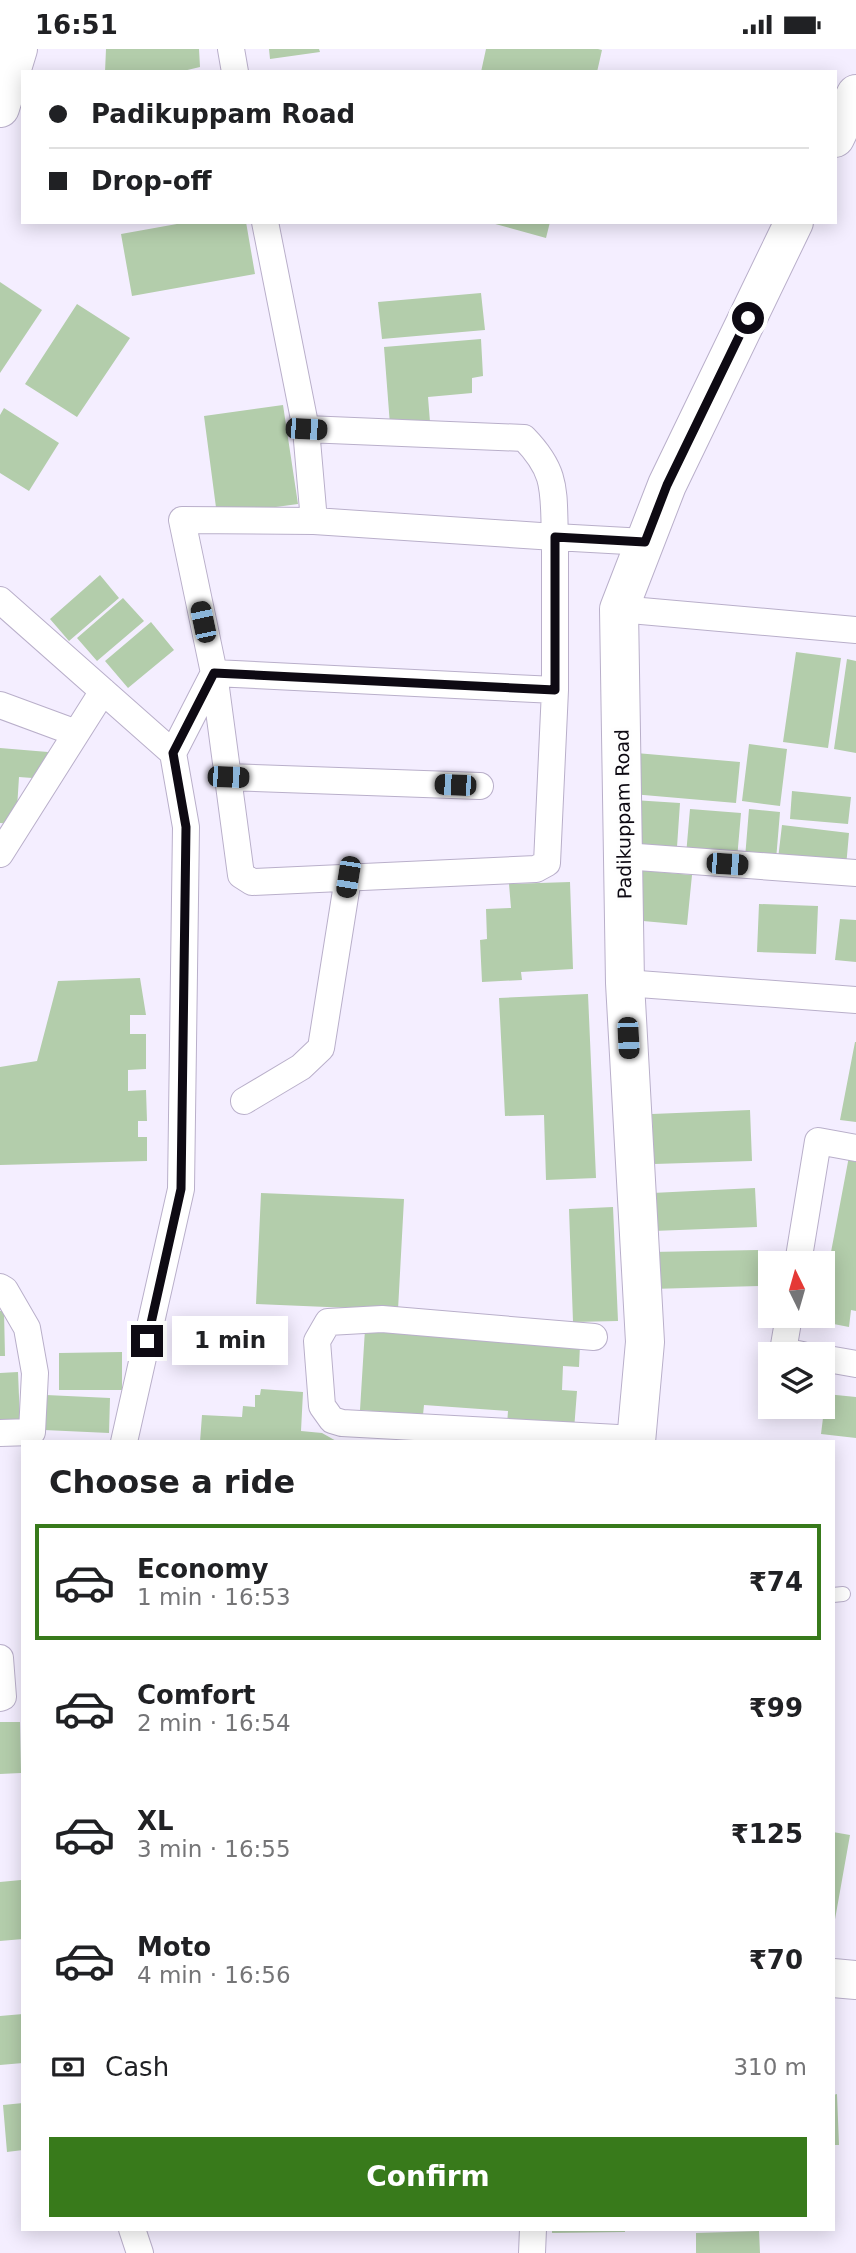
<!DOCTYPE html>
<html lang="en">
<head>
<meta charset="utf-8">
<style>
  body { margin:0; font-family:"DejaVu Sans",sans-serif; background:#f2f2f2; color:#202124; height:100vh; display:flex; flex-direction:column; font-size:26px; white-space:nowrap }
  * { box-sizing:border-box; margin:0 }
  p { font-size:23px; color:#757577 }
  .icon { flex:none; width:38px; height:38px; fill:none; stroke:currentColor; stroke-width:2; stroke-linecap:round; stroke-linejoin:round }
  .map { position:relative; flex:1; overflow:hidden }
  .details { position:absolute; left:21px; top:1391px; width:814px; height:791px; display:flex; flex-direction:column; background:#fff; border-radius:0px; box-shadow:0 4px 18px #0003 }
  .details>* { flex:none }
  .top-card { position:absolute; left:21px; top:21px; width:816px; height:154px; border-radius:0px; box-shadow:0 4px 18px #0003; display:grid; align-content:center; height:154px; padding:0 28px; background:#fff }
  .needle { width:46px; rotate:355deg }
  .tools { position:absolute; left:758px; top:1202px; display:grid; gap:14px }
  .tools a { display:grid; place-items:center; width:77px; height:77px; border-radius:0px; background:#fff; box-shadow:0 4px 18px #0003; font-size:35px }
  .end { position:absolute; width:32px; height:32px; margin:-16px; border:9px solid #0e0a13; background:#fff; box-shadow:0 0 0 4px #fff }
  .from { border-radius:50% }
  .bubble { position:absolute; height:49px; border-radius:0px; background:#fff; box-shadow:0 4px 18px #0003; font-size:23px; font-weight:600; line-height:49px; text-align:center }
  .car { position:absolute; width:21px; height:42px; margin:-21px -10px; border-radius:9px; box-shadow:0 0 5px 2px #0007; background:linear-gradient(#222 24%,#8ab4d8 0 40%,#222 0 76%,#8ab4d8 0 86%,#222 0) }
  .top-card b { display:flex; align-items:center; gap:24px; height:66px; font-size:26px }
  .top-card b+b { border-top:2px solid #e0e0e0 }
  .top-card i { width:18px; height:18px; background:#202124 }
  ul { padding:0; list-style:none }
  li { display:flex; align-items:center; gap:21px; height:116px; margin:0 14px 10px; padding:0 14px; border:4px solid transparent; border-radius:0px }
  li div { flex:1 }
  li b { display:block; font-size:26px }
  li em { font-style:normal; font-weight:600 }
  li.active { border-color:#387a1b }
  li>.icon { width:63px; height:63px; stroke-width:1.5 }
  h2 { padding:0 28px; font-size:32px; line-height:84px }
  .pay { display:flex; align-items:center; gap:18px; height:77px; padding:0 28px; font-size:26px }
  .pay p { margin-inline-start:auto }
  .cta { display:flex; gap:14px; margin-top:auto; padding:14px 28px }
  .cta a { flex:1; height:80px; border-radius:0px; background:#387a1b; color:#fff; font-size:28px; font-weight:600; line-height:80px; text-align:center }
  .status { display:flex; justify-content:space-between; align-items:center; height:49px; padding:0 35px; background:#fff; direction:ltr }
  .status svg { height:19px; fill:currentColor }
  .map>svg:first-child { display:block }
  .building { fill:#b3cdab }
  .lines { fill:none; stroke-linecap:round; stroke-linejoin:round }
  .lane-casing { stroke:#b9afca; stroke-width:16 }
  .street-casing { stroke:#b9afca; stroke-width:28 }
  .secondary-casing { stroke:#b9afca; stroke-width:40 }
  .lane { stroke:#fff; stroke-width:14 }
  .street { stroke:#fff; stroke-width:26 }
  .secondary { stroke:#fff; stroke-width:38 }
  .route { stroke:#0e0a13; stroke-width:9 }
  .labels { text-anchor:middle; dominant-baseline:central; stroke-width:7; stroke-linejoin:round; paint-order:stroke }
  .street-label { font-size:19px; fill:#0e0a13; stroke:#fefefe }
</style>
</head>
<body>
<div class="status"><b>16:51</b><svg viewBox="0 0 49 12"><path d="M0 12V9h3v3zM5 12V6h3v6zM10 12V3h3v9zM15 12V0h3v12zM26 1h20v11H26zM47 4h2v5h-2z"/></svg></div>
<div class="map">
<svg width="856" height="2204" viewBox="0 0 856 2204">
  <rect width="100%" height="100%" fill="#f4eeff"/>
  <path class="building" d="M106 0H199L200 18 179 23H105Z
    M269 0H319L320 3 270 10Z
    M486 0H598L602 1 597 23H481Z
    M188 173H246L255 225 132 247 121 185Z
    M488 173H550L546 189Z
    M0 233 42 261 0 324Z
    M481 244 485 281 382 290 378 253Z
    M77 255 130 289 77 368 25 335Z
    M481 290 483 327 472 329V344L428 348 430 373 390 376 384 298Z
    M283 356 298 455 217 466 204 367Z
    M4 359 59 394 29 442 0 424V366Z
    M100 526 119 549 69 592 50 570Z
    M123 549 144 572 97 612 77 589Z
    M151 573 174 601 128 639 105 612Z
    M796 603 841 609 828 699 783 693Z
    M847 610 856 612V704L834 700Z
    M749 695 787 700 780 757 742 752Z
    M0 699 48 703 46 730 19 728 16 775 0 774Z
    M636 704 740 713 736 754 632 745Z
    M792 742 851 748 848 775 790 770Z
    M633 751 680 754 677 798 630 795Z
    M690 760 741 764 737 810 686 806Z
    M749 760 780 763 776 811 745 809Z
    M782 776 849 784 846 818 778 810Z
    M636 821 692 826 687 876 632 871Z
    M570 833 573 920 521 923 522 931 482 933 480 891 487 890 486 860 511 859 509 835Z
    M759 855 818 857 816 905 757 903Z
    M840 870 856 871V913L835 911Z
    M140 929 146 966H130V985H146V1020L128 1021V1042L146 1041 147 1072H138V1088H147V1112L0 1116V1018L37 1012 58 932Z
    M588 945 596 1129 546 1131 544 1066 505 1067 499 949Z
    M855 993H856V1073L840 1071Z
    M750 1061 752 1112 654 1115 652 1065Z
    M850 1102 856 1103V1262L851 1261 849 1278 818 1272 822 1267V1251Z
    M755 1139 757 1178 653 1182 652 1144Z
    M261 1144 404 1150 398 1261 256 1255Z
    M613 1158 618 1272 573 1273 569 1160Z
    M758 1201 759 1237 651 1240V1203Z
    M0 1262H4L5 1307H0Z
    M365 1280 580 1296 579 1318 563 1317 562 1341 577 1342 574 1381 507 1376 508 1362 424 1356 423 1366 360 1361Z
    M122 1303V1341H59V1304Z
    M18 1323 20 1372 0 1373V1324Z
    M261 1340 303 1343 301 1382 322 1384 338 1393H200L202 1366 242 1368 243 1357 255 1358V1346H260Z
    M826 1345 856 1348V1389L821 1385Z
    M46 1346 110 1349 109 1384 44 1381Z
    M0 1673H20L21 1724 0 1725Z
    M833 1783 850 1786 834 1876H833Z
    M21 1831 23 1890 0 1892V1833Z
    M23 1965V2014L0 2016V1967Z
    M837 2045 839 2096H833V2046Z
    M23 2054V2101L7 2103 3 2056Z
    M552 2180H625V2183L552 2184Z
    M759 2182 760 2204H696V2184Z"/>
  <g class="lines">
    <g class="lane-casing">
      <path id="lane" d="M833 1546 843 1545"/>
    </g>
    <g class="street-casing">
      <path id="street" d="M231 0 235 23
        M265 173 306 380
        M314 472 555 488V641L547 814 536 820 252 833 241 826 214 624 555 641
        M0 551 173 704 186 778 181 1140 124 1393
        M619 560 856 581
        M0 656 76 684
        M173 704 214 624 182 471 314 472 306 380 524 389C558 424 553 442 555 488L645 493
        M228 728 480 737
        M0 805 103 642
        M624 807 856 824
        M625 934 856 951
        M244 1052 301 1018 321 999 348 829
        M798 1214 818 1092 856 1099
        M0 1238 5 1241 27 1279 35 1324 32 1383 0 1384
        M789 1267 783 1302 802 1306
        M594 1288 382 1270 328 1273 317 1292 322 1357 332 1371 342 1374 636 1390
        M822 1309 856 1315
        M0 1609 3 1648 0 1649
        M132 2180 140 2204
        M532 2204 533 2180"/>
    </g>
    <g class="secondary-casing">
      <path id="secondary" d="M0 59 18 0
        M835 89 856 45
        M636 1393 645 1293 625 934 619 560 667 436 794 173
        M833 1929 856 1931"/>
    </g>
    <use href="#lane" class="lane"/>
    <use href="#street" class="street"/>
    <use href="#secondary" class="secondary"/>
  </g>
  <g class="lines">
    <path class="route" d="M147 1292 181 1140 186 778 173 704 214 624 555 641V488L645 493 667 436 748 269"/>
  </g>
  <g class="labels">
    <g class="street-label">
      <text transform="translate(623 765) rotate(-91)">Padikuppam Road</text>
    </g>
  </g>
</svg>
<div class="tools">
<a><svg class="needle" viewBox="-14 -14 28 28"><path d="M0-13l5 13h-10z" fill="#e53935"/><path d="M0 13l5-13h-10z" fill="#757577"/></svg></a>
<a><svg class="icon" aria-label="layers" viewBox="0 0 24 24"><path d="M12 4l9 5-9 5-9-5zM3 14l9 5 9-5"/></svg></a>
</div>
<i class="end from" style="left:748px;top:269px"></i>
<i class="end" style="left:147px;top:1292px"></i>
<div class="bubble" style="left:172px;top:1267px;width:116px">1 min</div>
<i class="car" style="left:306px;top:380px;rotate:93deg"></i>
<i class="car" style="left:203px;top:573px;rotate:348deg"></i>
<i class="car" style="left:228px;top:728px;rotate:92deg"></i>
<i class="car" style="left:455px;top:736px;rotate:272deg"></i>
<i class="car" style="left:727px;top:815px;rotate:94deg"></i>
<i class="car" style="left:348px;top:828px;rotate:189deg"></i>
<i class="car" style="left:628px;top:989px;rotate:177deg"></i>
<div class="top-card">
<b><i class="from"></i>Padikuppam Road</b>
<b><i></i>Drop-off</b>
</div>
<section class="details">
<h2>Choose a ride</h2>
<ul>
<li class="active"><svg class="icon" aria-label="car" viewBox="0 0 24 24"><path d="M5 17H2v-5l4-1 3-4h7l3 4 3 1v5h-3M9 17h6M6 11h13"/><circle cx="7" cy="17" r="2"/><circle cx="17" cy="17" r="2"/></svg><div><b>Economy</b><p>1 min · 16:53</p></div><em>₹74</em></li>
<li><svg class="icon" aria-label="car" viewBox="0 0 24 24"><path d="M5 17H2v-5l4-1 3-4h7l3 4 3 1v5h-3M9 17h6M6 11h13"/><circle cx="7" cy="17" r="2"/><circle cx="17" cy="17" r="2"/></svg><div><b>Comfort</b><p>2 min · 16:54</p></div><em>₹99</em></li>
<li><svg class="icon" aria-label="car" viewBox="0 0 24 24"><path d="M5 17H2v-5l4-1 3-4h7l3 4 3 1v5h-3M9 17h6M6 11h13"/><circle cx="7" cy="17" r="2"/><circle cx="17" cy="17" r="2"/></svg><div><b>XL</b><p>3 min · 16:55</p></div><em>₹125</em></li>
<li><svg class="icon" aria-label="car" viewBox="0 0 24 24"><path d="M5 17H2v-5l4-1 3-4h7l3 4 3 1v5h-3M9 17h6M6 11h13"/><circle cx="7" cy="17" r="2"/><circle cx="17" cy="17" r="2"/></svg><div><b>Moto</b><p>4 min · 16:56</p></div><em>₹70</em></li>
</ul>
<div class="pay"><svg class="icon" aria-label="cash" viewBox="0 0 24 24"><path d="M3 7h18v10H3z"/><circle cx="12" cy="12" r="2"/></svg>Cash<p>310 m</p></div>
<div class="cta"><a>Confirm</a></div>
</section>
</div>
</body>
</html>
